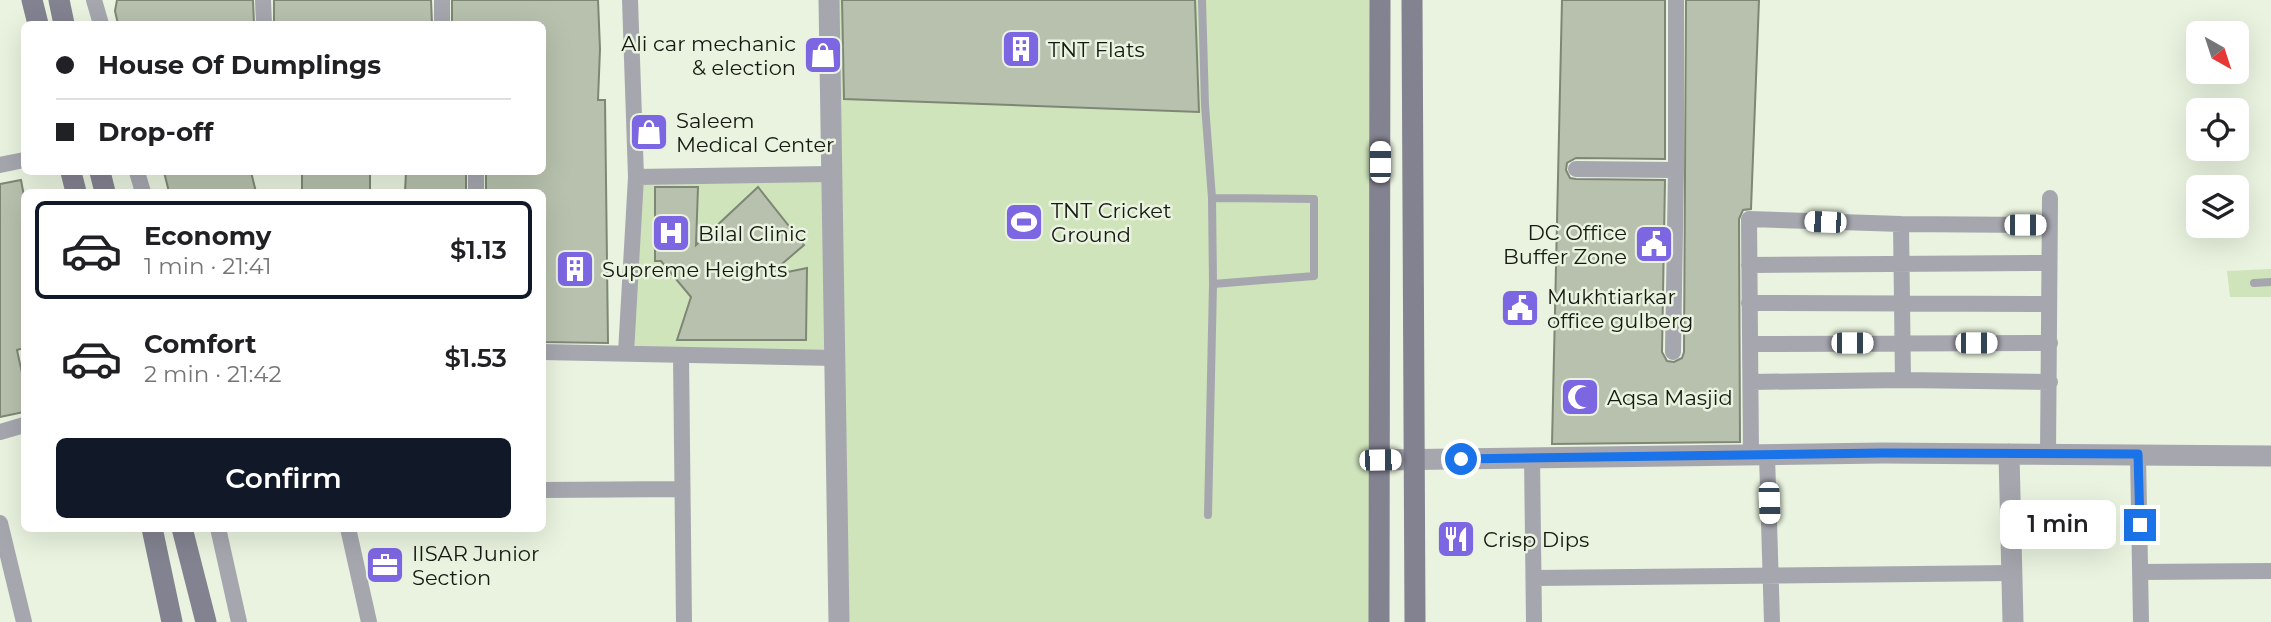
<!DOCTYPE html>
<html lang="en">
<head>
<meta charset="utf-8">
<style>
  body { margin:0; font-family:Montserrat,sans-serif; background:#f2f2f2; color:#202124; height:100vh; display:flex; flex-direction:column; font-size:26px; white-space:nowrap }
  * { box-sizing:border-box; margin:0 }
  p { font-size:23px; color:#757577 }
  .icon { flex:none; width:38px; height:38px; fill:none; stroke:currentColor; stroke-width:2; stroke-linecap:round; stroke-linejoin:round }
  .map { position:relative; flex:1; overflow:hidden }
  .sheet { position:absolute; left:21px; top:189px; width:525px; height:343px; display:flex; flex-direction:column; background:#fff; border-radius:10px; box-shadow:0 7px 28px #0002 }
  .sheet>* { flex:none }
  .hud { position:absolute; left:21px; top:21px; width:525px; height:154px; border-radius:10px; box-shadow:0 7px 28px #0002; display:grid; align-content:center; height:154px; padding:0 35px; background:#fff }
  .needle { width:46px; rotate:141deg }
  .buttons { position:absolute; left:2186px; top:21px; display:grid; gap:14px }
  .buttons a { display:grid; place-items:center; width:63px; height:63px; border-radius:10px; background:#fff; box-shadow:0 7px 28px #0002; font-size:35px }
  .end { position:absolute; width:32px; height:32px; margin:-16px; border:9px solid #1a73e8; background:#fff; box-shadow:0 0 0 4px #fff }
  .from { border-radius:50% }
  .bubble { position:absolute; height:49px; border-radius:10px; background:#fff; box-shadow:0 7px 28px #0002; font-size:23px; font-weight:600; line-height:49px; text-align:center }
  .car { position:absolute; width:21px; height:42px; margin:-21px -10px; border-radius:9px; box-shadow:0 0 5px 2px #0007; background:linear-gradient(#fff 24%,#345 0 40%,#fff 0 76%,#345 0 86%,#fff 0) }
  .hud b { display:flex; align-items:center; gap:24px; height:66px; font-size:26px }
  .hud b+b { border-top:2px solid #e0e0e0 }
  .hud i { width:18px; height:18px; background:#202124 }
  ul { padding:12px 0 0; list-style:none }
  li { display:flex; align-items:center; gap:21px; height:98px; margin:0 14px 10px; padding:0 21px; border:4px solid transparent; border-radius:10px }
  li div { flex:1 }
  li b { display:block; font-size:26px }
  li em { font-style:normal; font-weight:600 }
  li.on { border-color:#111827 }
  li>.icon { width:63px; height:63px; stroke-width:1.5 }
  .button { display:flex; gap:14px; margin-top:auto; padding:14px 35px }
  .button a { flex:1; height:80px; border-radius:10px; background:#111827; color:#fff; font-size:28px; font-weight:600; line-height:80px; text-align:center }
  .map>svg:first-child { display:block }
  .green { fill:#cfe4bb }
  .building { fill:#b7c1ad; stroke:#7e8775; stroke-width:2 }
  .lines { fill:none; stroke-linecap:round; stroke-linejoin:round }
  .service { stroke:#a6a6af; stroke-width:8 }
  .minor { stroke:#a6a6af; stroke-width:16 }
  .tertiary { stroke:#a6a6af; stroke-width:21 }
  .secondary { stroke:#838290; stroke-width:21 }
  .route { stroke:#1a73e8; stroke-width:9 }
  .labels { text-anchor:middle; dominant-baseline:central; stroke-width:5; stroke-linejoin:round; paint-order:stroke }
  .poi-label { font-size:21px; fill:#151912; stroke:#e9f3df; text-anchor:start }
</style>
</head>
<body>
<div class="map">
<svg width="2271" height="622" viewBox="0 0 2271 622">
  <rect width="100%" height="100%" fill="#e9f3df"/>
  <path class="green" d="M832 0H1380L1385 622H832L833 359 625 356 636 177 833 174Z
    M2271 269V297H2230L2227 271Z"/>
  <path class="building" d="M117 0H253L254 24H118L115 11Z
    M274 0H431L432 24H274Z
    M452 0H598L600 49 598 100H605L608 343 542 342V192H486V172H542V24H452Z
    M842 0H1195L1199 112 844 99Z
    M1562 0H1665V159L1576 158 1567 163 1566 170 1570 178 1576 179 1665 180 1662 352 1667 361 1674 362 1682 358 1684 352 1686 0H1759L1751 209 1743 210 1739 219 1740 442 1552 444Z
    M164 172H251L256 192H169Z
    M302 172H370V192H302Z
    M406 172H466V192H405Z
    M21 180 24 196V348L17 350 24 382V412L0 417V184Z
    M655 187H698L696 245 758 187 804 245 768 276 807 268 806 340H677L691 297 661 261H655Z"/>
  <g class="lines">
    <path class="service" d="M1202 0 1205 105 1212 198 1213 284 1208 515
      M1212 198 1314 199V276L1213 284
      M2254 283 2271 282"/>
    <path class="minor" d="M94 0 101 24
      M263 0 264 24
      M442 24V0
      M0 165 24 160
      M1576 169 1676 170
      M137 172 143 192
      M476 172V192
      M636 177 832 174
      M1901 224 1903 380
      M1749 265 2049 263
      M1749 303 2049 304
      M1751 344 2050 343
      M542 352 835 358
      M1673 352 1676 170V0
      M626 353 636 177 630 0
      M681 355 684 622
      M1751 382 1903 380 2050 382
      M0 432 24 425
      M2048 454 2050 198
      M1767 455 1772 622
      M2138 455 2141 622
      M1751 456 1749 219 1901 224 2049 225
      M1532 457 1534 622
      M542 490 682 489
      M0 523 24 622
      M218 528 239 622
      M348 528 369 622
      M2141 572 2271 571
      M1534 578 2012 573"/>
    <path class="tertiary" d="M829 0 839 622
      M2009 454 2013 622
      M1380 460 1883 453 2271 456"/>
    <path class="secondary" d="M32 0 38 24
      M59 0 64 24
      M1412 0 1415 622
      M71 172 76 192
      M100 172 105 192
      M152 528 172 622
      M182 528 206 622
      M1379 622 1380 0"/>
  </g>
  <g class="lines">
    <path class="route" d="M1461 459 1883 453 2138 454 2140 525"/>
  </g>
  <defs>
    <g id="building-square" transform="scale(2.0125)"><rect x="-9" y="-9" width="18" height="18" rx="4" fill="#7d66e1" stroke="#e9f3df"/><path d="M-4-6H4V6H1V3H-1V6H-4ZM-2.5-4.3h1.7v1.8h-1.7ZM.8-4.3h1.7v1.8H.8ZM-2.5-1h1.7V.8h-1.7ZM.8-1h1.7V.8H.8Z" fill="#fff"/></g>
    <g id="shop-square" transform="scale(2.0125)"><rect x="-9" y="-9" width="18" height="18" rx="4" fill="#7d66e1" stroke="#e9f3df"/><path d="M-5-2.5h2.3a2.7 3.5 0 0 1 5.4 0H5L5.5 6h-11ZM-1.5-2.5h3a1.5 2.3 0 0 0-3 0Z" fill="#fff"/></g>
    <g id="stadium-square" transform="scale(2.0125)"><rect x="-9" y="-9" width="18" height="18" rx="4" fill="#7d66e1" stroke="#e9f3df"/><path d="M0-5a6.5 5 0 1 0 0 10a6.5 5 0 1 0 0-10ZM-3.5-1.8h7v3.6h-7Z" fill="#fff"/></g>
    <g id="hospital-square" transform="scale(2.0125)"><rect x="-9" y="-9" width="18" height="18" rx="4" fill="#7d66e1" stroke="#e9f3df"/><path d="M-5-5h3v3.5h4V-5h3V5h-3V1.5h-4V5h-3Z" fill="#fff"/></g>
    <g id="civic-square" transform="scale(2.0125)"><rect x="-9" y="-9" width="18" height="18" rx="4" fill="#7d66e1" stroke="#e9f3df"/><path d="M-.6-6.5H3V-4.5H.6V-3L4-1V1h2V6H-6V1h2V-1L-.6-3ZM-1.2 2.5V6h2.4V2.5Z" fill="#fff"/></g>
    <g id="mosque-square" transform="scale(2.0125)"><rect x="-9" y="-9" width="18" height="18" rx="4" fill="#7d66e1" stroke="#e9f3df"/><path d="M3.5-4.9A6 6 0 1 0 3.5 4.9A5 5 0 1 1 3.5-4.9Z" fill="#fff"/></g>
    <g id="restaurant-square" transform="scale(2.0125)"><rect x="-9" y="-9" width="18" height="18" rx="4" fill="#7d66e1" stroke="#e9f3df"/><path d="M-5-6h1v4h1v-4h1v4h1v-4h1v5L-1.5 .5V6h-2V.5L-5-1ZM5-6V6H3V1.5H1.5Q1.5-4 5-6Z" fill="#fff"/></g>
    <g id="office-square" transform="scale(2.0125)"><rect x="-9" y="-9" width="18" height="18" rx="4" fill="#7d66e1" stroke="#e9f3df"/><path d="M-6-3h4V-5.5h4V-3h4V5H-6ZM-1-4.5V-3h2v-1.5ZM-6 0V1H6V0Z" fill="#fff"/></g>
  </defs>
  <g fill-rule="evenodd">
    <use href="#building-square" x="1021" y="49"/>
    <use href="#shop-square" x="823" y="55"/>
    <use href="#shop-square" x="649" y="132"/>
    <use href="#stadium-square" x="1024" y="222"/>
    <use href="#hospital-square" x="671" y="233"/>
    <use href="#civic-square" x="1654" y="244"/>
    <use href="#building-square" x="575" y="269"/>
    <use href="#civic-square" x="1520" y="308"/>
    <use href="#mosque-square" x="1580" y="397"/>
    <use href="#restaurant-square" x="1456" y="539"/>
    <use href="#office-square" x="385" y="565"/>
  </g>
  <g class="labels">
    <g class="poi-label">
      <text x="796" y="43" text-anchor="end">Ali car mechanic<tspan x="796" dy="24">&amp; election</tspan></text>
      <text x="1048" y="49">TNT Flats</text>
      <text x="676" y="120">Saleem<tspan x="676" dy="24">Medical Center</tspan></text>
      <text x="1051" y="210">TNT Cricket<tspan x="1051" dy="24">Ground</tspan></text>
      <text x="1627" y="232" text-anchor="end">DC Office<tspan x="1627" dy="24">Buffer Zone</tspan></text>
      <text x="698" y="233">Bilal Clinic</text>
      <text x="602" y="269">Supreme Heights</text>
      <text x="1547" y="296">Mukhtiarkar<tspan x="1547" dy="24">office gulberg</tspan></text>
      <text x="1607" y="397">Aqsa Masjid</text>
      <text x="1483" y="539">Crisp Dips</text>
      <text x="412" y="553">IISAR Junior<tspan x="412" dy="24">Section</tspan></text>
    </g>
  </g>
</svg>
<div class="buttons">
<a><svg class="needle" viewBox="-14 -14 28 28"><path d="M0-13l5 13h-10z" fill="#e53935"/><path d="M0 13l5-13h-10z" fill="#757577"/></svg></a>
<a><svg class="icon" aria-label="locate" viewBox="0 0 24 24"><circle cx="12" cy="12" r="6"/><path d="M12 2v4M12 18v4M2 12h4M18 12h4"/></svg></a>
<a><svg class="icon" aria-label="layers" viewBox="0 0 24 24"><path d="M12 4l9 5-9 5-9-5zM3 14l9 5 9-5"/></svg></a>
</div>
<i class="end from" style="left:1461px;top:459px"></i>
<i class="end" style="left:2140px;top:525px"></i>
<div class="bubble" style="left:2000px;top:500px;width:116px">1 min</div>
<i class="car" style="left:1380px;top:162px;rotate:0deg"></i>
<i class="car" style="left:1825px;top:222px;rotate:272deg"></i>
<i class="car" style="left:2025px;top:225px;rotate:90deg"></i>
<i class="car" style="left:1852px;top:343px;rotate:90deg"></i>
<i class="car" style="left:1976px;top:343px;rotate:90deg"></i>
<i class="car" style="left:1380px;top:460px;rotate:89deg"></i>
<i class="car" style="left:1769px;top:503px;rotate:178deg"></i>
<div class="hud">
<b><i class="from"></i>House Of Dumplings</b>
<b><i></i>Drop-off</b>
</div>
<section class="sheet">
<ul>
<li class="on"><svg class="icon" aria-label="car" viewBox="0 0 24 24"><path d="M5 17H2v-5l4-1 3-4h7l3 4 3 1v5h-3M9 17h6M6 11h13"/><circle cx="7" cy="17" r="2"/><circle cx="17" cy="17" r="2"/></svg><div><b>Economy</b><p>1 min · 21:41</p></div><em>$1.13</em></li>
<li><svg class="icon" aria-label="car" viewBox="0 0 24 24"><path d="M5 17H2v-5l4-1 3-4h7l3 4 3 1v5h-3M9 17h6M6 11h13"/><circle cx="7" cy="17" r="2"/><circle cx="17" cy="17" r="2"/></svg><div><b>Comfort</b><p>2 min · 21:42</p></div><em>$1.53</em></li>
</ul>
<div class="button"><a>Confirm</a></div>
</section>
</div>
</body>
</html>
